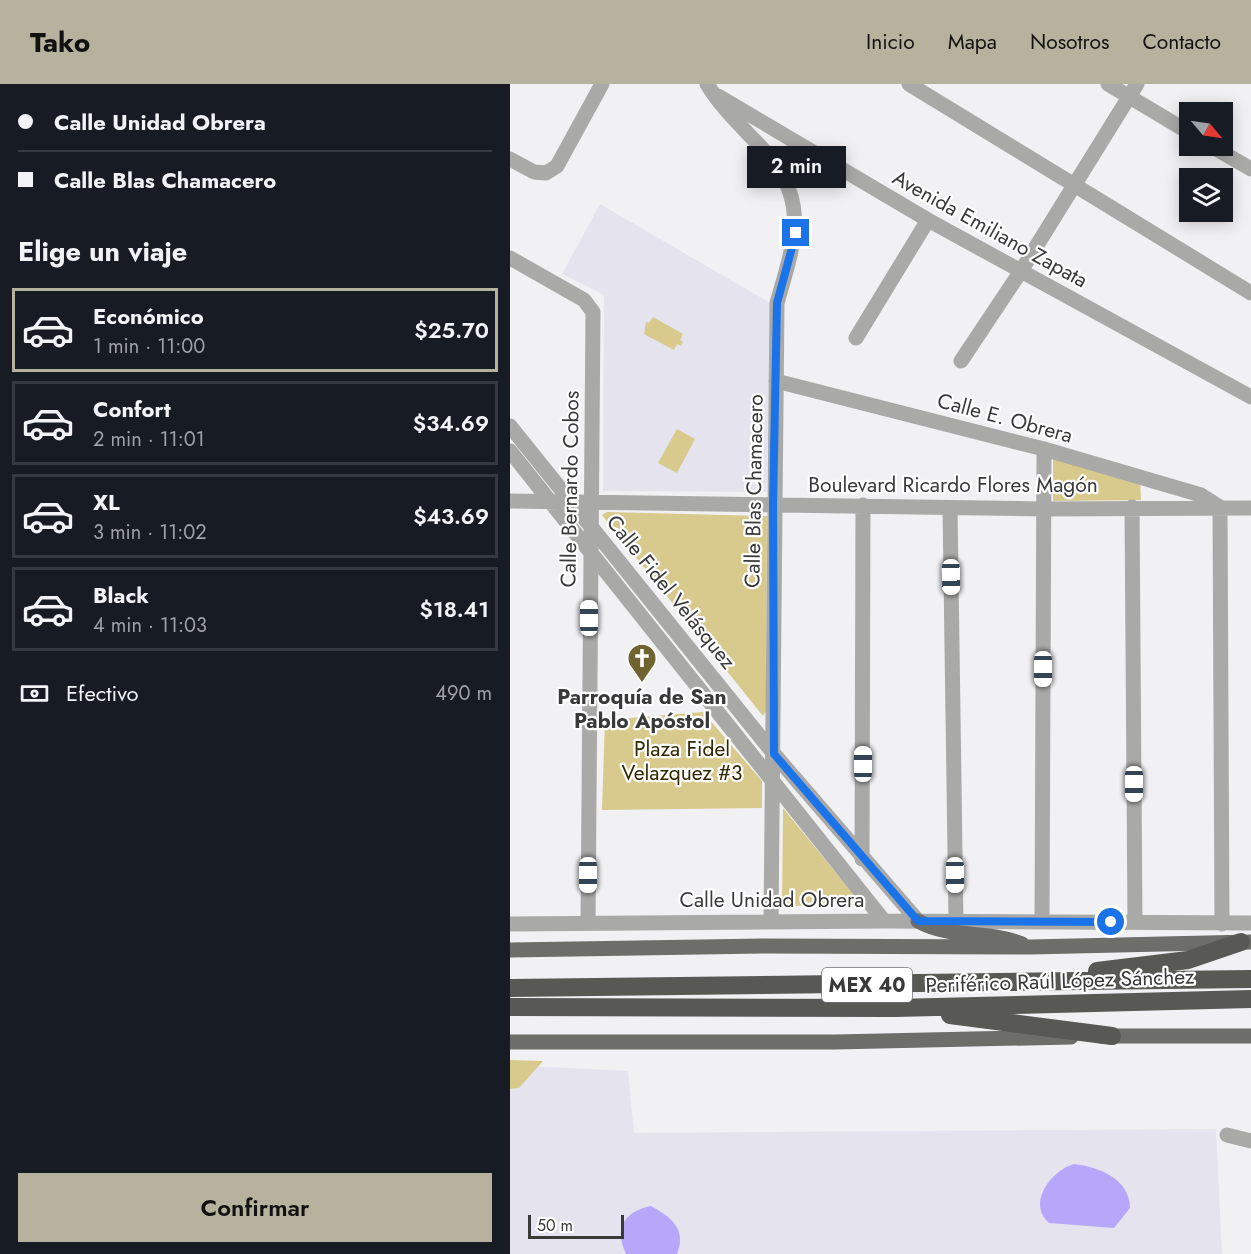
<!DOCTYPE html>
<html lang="es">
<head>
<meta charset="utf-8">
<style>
  body { margin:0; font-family:Jost,sans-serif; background:#20242c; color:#f1f3f6; height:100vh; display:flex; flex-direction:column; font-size:22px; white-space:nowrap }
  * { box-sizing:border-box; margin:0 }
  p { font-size:20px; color:#9ea1a6 }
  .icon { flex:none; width:33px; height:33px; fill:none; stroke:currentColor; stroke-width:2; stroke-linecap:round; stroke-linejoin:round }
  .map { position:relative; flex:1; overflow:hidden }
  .sheet { display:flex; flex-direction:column; background:#171b24; width:510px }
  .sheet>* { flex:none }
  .hud { display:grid; align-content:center; height:132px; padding:0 18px; background:#171b24 }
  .needle { width:39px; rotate:119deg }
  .fabs { position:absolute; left:669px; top:18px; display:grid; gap:12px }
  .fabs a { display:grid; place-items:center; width:54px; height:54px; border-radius:0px; background:#171b24; box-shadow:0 3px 15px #0003; font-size:30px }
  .scale { position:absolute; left:18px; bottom:15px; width:96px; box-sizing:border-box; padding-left:6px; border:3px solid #39393a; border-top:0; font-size:16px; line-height:21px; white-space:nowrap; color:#39393a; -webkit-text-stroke:4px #fff; paint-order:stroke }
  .end { position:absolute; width:27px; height:27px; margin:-14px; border:8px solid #1a73e8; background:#fff; box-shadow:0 0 0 3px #fff }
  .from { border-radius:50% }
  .bubble { position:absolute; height:42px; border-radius:0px; background:#171b24; box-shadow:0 3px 15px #0003; font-size:20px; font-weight:600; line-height:42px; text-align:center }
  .car { position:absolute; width:18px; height:36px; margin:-18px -9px; border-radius:8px; box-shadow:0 0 4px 2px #0007; background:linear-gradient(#fff 24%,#345 0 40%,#fff 0 76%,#345 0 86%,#fff 0) }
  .hud b { display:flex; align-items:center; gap:21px; height:57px; font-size:22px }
  .hud b+b { border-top:2px solid #363941 }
  .hud i { width:15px; height:15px; background:#f1f3f6 }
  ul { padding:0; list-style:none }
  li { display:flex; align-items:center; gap:18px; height:84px; margin:0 12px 9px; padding:0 6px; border:3px solid #363941; border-radius:0px }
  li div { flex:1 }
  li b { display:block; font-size:22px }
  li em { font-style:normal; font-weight:600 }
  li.on { border-color:#b6b29d }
  li>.icon { width:54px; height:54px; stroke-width:1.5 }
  h2 { padding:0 18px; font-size:27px; line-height:72px }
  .pay { display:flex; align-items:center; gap:15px; height:66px; padding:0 18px; font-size:22px }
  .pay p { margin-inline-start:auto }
  .primary-button { display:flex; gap:12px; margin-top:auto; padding:12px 18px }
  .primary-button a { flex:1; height:69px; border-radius:0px; background:#b6b29d; color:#111; font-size:24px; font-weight:600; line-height:69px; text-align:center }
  header { display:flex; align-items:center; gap:36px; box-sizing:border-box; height:84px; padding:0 30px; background:#b6b29d; color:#111 }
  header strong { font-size:28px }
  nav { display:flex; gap:33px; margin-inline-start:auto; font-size:21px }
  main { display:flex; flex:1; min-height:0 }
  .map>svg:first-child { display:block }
  .built { fill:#e5e3ee }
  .green { fill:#d8c98c }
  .water { fill:#b7a7fb }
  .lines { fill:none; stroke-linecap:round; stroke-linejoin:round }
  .minor { stroke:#a9a9a7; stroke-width:15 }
  .major { stroke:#6d6d6a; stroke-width:15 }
  .highway { stroke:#585855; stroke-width:18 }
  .route { stroke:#1a73e8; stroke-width:8 }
  .labels { text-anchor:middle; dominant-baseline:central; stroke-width:4.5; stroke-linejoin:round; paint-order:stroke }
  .shield { fill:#fff; stroke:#747475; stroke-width:1.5 }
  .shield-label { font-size:20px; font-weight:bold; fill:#39393a }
  .street-label { font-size:21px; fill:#39393a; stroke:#fff }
  .poi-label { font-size:21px; font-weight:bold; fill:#39393a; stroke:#fff }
  .park-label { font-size:21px; fill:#322800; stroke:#fff }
</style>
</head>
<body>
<header>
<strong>Tako</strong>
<nav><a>Inicio</a><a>Mapa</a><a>Nosotros</a><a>Contacto</a></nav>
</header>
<main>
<section class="sheet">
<div class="hud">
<b><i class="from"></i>Calle Unidad Obrera</b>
<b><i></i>Calle Blas Chamacero</b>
</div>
<h2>Elige un viaje</h2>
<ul>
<li class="on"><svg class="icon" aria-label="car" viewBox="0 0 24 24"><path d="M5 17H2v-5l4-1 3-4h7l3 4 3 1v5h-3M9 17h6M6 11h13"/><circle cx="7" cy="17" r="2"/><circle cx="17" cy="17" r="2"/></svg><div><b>Económico</b><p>1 min · 11:00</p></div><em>$25.70</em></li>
<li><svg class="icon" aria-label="car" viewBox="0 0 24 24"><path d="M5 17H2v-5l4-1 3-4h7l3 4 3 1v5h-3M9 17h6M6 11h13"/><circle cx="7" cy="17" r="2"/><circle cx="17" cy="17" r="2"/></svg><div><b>Confort</b><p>2 min · 11:01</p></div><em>$34.69</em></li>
<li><svg class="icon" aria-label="car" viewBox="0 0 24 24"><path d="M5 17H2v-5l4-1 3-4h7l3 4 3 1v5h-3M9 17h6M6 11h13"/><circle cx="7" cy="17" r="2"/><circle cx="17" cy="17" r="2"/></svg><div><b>XL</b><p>3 min · 11:02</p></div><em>$43.69</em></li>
<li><svg class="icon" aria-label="car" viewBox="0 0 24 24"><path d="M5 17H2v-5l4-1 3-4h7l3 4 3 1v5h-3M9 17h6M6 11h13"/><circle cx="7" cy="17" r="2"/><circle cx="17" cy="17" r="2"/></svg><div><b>Black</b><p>4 min · 11:03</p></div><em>$18.41</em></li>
</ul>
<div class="pay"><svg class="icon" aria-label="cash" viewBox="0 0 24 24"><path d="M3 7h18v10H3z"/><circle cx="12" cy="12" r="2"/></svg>Efectivo<p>490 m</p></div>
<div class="primary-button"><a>Confirmar</a></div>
</section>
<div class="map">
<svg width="741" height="1170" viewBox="0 0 741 1170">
  <rect width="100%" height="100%" fill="#f1f1f4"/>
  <path class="built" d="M90 120 260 219 257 408 93 407 94 211 52 190Z
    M0 981 118 987 124 1049 706 1045 712 1170H0Z"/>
  <path class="green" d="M143 233 173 250 170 256 173 258 171 262 167 260 164 266 134 250 136 238 139 239Z
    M167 345 185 355 167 389 148 379Z
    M543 374 630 395 631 416 543 417Z
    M97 428 257 432 256 627 253 632 95 435 92 431Z
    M193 628 252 697V724L92 726 95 636Z
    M273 724 352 821 272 822Z
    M0 976 33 977 9 1004 0 1005Z"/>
  <path class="water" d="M564 1080C589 1083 620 1095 620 1124L604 1144 539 1139C516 1119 542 1086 564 1080Z
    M141 1122C161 1133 177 1145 167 1170H116C104 1145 113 1128 141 1122Z"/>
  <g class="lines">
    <path class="minor" d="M197 0C211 23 229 40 248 60 301 115 286 153 267 219L261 838
      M399 0 741 209
      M598 0 680 49
      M208 12 418 136 741 313
      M701 62 741 85
      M0 75 24 88 36 89 47 82 92 0
      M0 174 74 216 83 228 78 838
      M346 254 418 136
      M451 277 511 187 627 0
      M266 297 534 365 691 411 710 423 712 840
      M0 342 264 670 408 837
      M0 367 374 837
      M0 417 534 425 741 424
      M622 423 625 838
      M440 424 446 837
      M352 775 353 421
      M532 837 534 365
      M0 840 374 837 741 839
      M717 1051 741 1057"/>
    <path class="major" d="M408 837C440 855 478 846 512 860
      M0 866 254 862 520 863 741 858
      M591 952H741
      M0 958H325L561 953"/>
    <path class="highway" d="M587 887 678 876 731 858
      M0 904 741 895
      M0 923 385 924 741 915
      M440 931 602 952"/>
  </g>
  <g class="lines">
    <path class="route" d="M286 149 267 219 263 421 264 670 408 837 601 838"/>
  </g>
  <defs>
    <g id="church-pin" transform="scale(1.5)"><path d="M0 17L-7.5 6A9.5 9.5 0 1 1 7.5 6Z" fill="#6f6330" stroke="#fff"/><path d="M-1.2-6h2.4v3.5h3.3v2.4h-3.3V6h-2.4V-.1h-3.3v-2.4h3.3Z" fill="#fff"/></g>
  </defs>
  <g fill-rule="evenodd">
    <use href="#church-pin" x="132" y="574"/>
  </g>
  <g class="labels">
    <rect class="shield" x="312" y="884" width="90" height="34" rx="4.5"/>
    <g class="shield-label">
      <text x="357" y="901">MEX 40</text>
    </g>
    <g class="street-label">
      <text transform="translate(480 145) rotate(29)">Avenida Emiliano Zapata</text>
      <text transform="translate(495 334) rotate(15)">Calle E. Obrera</text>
      <text x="443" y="401">Boulevard Ricardo Flores Magón</text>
      <text transform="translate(60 405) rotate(-89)">Calle Bernardo Cobos</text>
      <text transform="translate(244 407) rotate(-89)">Calle Blas Chamacero</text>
      <text transform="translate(161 508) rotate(51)">Calle Fidel Velásquez</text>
      <text x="262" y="816">Calle Unidad Obrera</text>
      <text transform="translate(550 897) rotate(-2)">Periférico Raúl López Sánchez</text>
    </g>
    <g class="poi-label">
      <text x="132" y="613">Parroquía de San<tspan x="132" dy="24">Pablo Apóstol</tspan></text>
    </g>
    <g class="park-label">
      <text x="172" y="665">Plaza Fidel<tspan x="172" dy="24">Velazquez #3</tspan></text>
    </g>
  </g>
</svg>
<div class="fabs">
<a><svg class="needle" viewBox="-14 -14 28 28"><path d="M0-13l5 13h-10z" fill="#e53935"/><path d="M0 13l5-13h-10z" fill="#9ea1a6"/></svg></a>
<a><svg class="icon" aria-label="layers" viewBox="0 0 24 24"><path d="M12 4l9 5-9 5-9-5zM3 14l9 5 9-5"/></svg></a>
</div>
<div class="scale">50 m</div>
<i class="end from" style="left:601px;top:838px"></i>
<i class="end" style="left:286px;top:149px"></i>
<div class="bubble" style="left:237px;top:62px;width:99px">2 min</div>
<i class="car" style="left:441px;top:493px;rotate:179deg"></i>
<i class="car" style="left:79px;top:534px;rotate:0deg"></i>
<i class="car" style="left:533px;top:585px;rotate:180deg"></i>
<i class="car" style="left:353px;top:680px;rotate:0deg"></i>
<i class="car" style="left:624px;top:700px;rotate:180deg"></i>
<i class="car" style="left:78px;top:791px;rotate:180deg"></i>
<i class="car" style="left:445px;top:791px;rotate:179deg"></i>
</div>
</main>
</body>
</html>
